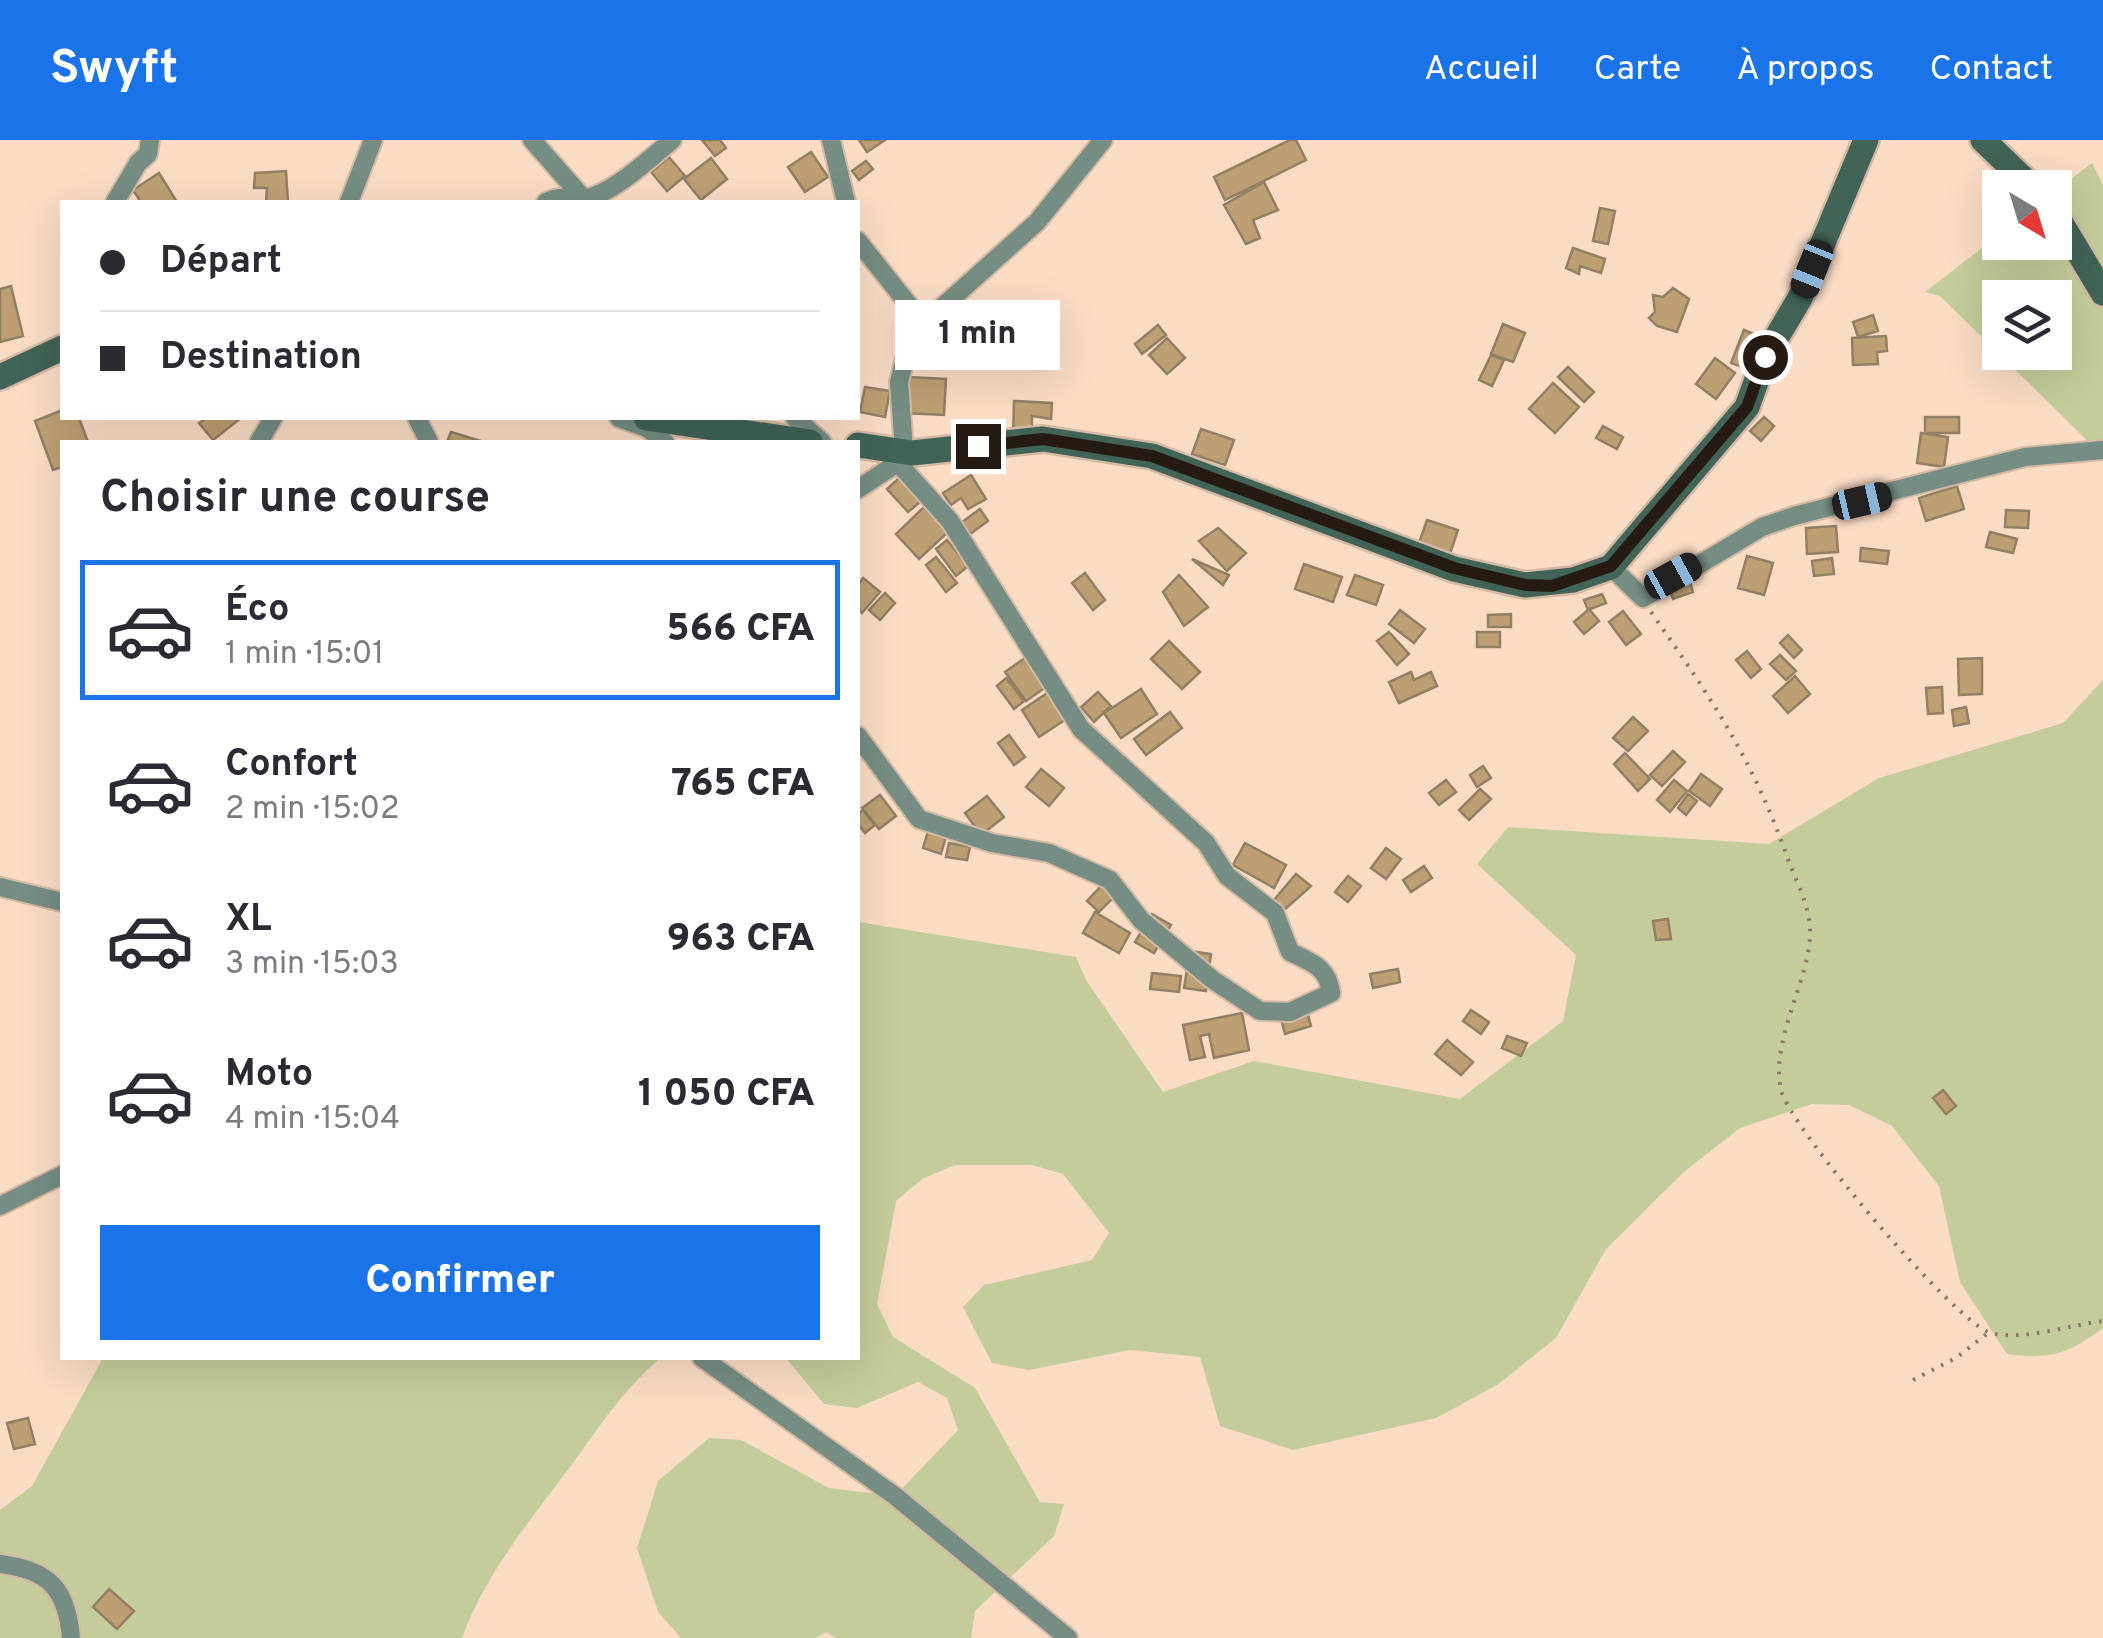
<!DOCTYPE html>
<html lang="fr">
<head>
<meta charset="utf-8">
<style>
  body { margin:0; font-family:Overpass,sans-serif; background:#f2f2f3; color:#2b2b33; height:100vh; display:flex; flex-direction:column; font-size:38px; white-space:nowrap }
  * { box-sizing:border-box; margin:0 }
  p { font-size:32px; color:#7c7c81 }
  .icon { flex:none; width:55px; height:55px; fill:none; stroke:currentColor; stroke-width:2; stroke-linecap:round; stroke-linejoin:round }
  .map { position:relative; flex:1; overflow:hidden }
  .side { position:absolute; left:60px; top:300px; width:800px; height:920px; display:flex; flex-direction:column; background:#fff; border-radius:0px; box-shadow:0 10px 40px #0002 }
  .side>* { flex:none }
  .top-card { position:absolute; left:60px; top:60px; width:800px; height:220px; border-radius:0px; box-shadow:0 10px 40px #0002; display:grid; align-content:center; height:220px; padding:0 40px; background:#fff }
  .needle { width:65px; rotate:142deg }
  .tools { position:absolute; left:1982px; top:30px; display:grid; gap:20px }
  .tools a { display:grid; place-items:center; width:90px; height:90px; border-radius:0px; background:#fff; box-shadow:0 10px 40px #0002; font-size:50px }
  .end { position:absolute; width:45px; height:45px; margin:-22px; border:12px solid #261b13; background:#fff; box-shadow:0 0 0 5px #fff }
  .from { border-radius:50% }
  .bubble { position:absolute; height:70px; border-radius:0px; background:#fff; box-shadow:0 10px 40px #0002; font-size:32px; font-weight:800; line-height:70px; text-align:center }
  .car { position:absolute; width:30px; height:60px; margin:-30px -15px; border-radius:12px; box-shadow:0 0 8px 2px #0007; background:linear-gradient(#222 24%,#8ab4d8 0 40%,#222 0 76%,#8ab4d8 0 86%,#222 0) }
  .top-card b { display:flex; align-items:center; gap:35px; height:95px; font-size:38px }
  .top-card b+b { border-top:2px solid #e1e1e2 }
  .top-card i { width:25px; height:25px; background:#2b2b33 }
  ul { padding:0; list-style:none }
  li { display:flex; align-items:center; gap:30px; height:140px; margin:0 20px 15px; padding:0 20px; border:5px solid transparent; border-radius:0px }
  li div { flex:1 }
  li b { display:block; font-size:38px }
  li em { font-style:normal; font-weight:800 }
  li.active { border-color:#1a73e8 }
  li>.icon { width:90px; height:90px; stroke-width:1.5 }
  h2 { padding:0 40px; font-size:45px; line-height:120px }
  .primary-button { display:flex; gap:20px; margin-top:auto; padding:20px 40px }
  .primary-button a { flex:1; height:115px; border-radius:0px; background:#1a73e8; color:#fff; font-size:40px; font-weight:800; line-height:115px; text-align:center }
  header { display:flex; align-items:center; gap:60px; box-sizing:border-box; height:140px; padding:0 50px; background:#1a73e8; color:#fff }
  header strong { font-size:48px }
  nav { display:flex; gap:55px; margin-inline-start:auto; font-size:35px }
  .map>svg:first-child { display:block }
  .green { fill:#c4cc9b; fill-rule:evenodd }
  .building { fill:#bd9f73; stroke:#927f64; stroke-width:2.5 }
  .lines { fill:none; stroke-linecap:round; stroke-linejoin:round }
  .street-casing { stroke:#d4b9a5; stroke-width:22 }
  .secondary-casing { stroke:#d4b9a5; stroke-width:30 }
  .path { stroke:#8a7667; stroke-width:4; stroke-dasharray:2.5 8; stroke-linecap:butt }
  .street { stroke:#758d82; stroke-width:18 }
  .secondary { stroke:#416456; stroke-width:25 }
  .route { stroke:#261b13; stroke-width:12 }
</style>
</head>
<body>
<header>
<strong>Swyft</strong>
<nav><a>Accueil</a><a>Carte</a><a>À propos</a><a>Contact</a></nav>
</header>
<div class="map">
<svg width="2103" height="1498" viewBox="0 0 2103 1498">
  <rect width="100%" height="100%" fill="#fadcc5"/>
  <path class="green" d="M2092 23 2103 45V316L1940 156 1925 152 2000 94V102H2055V51ZM2000 158H2055V212H2000Z
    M2103 540V1188C2068 1214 2050 1220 2007 1214L1960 1142 1939 1046 1892 986 1849 965 1812 964 1740 988 1685 1031 1606 1109 1556 1198 1497 1245 1436 1278 1293 1310 1220 1286 1200 1217 1130 1210 1029 1230 992 1223 963 1167 984 1145 1092 1120 1109 1093 1063 1034 1032 1025H955L922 1039 896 1061 877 1164 893 1197 975 1248 1040 1362 1064 1364 1054 1396 975 1471 971 1498H836L826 1492 816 1498H681L658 1472 637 1408 658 1341 709 1298 741 1300 829 1348 895 1356 958 1290 947 1258 918 1242 857 1268 824 1264 786 1218H858V782L1076 817 1086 840 1163 952 1254 921 1460 959 1563 881 1576 815 1477 724 1508 687 1769 704 1879 638 2063 583Z
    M103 1218H661C625 1247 600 1286 573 1323 532 1378 485 1434 462 1498H0V1370L32 1346Z"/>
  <path class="building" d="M702 0H720L726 8 715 16Z
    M859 0H885L867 12Z
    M1290 0H1296L1306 20 1225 60 1214 37Z
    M811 12 828 37 805 52 788 27Z
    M669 17 685 36 667 51 651 32Z
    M711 18 727 39 701 60 684 39Z
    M866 21 873 29 859 40 852 31Z
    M286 31 288 62H266L267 48H254L255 33Z
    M159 33 177 62H141L133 50Z
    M1264 42 1278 70 1253 80 1260 98 1246 104 1224 65Z
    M1600 68 1615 71 1608 104 1593 101Z
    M1573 108 1605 119 1601 133 1580 126 1579 134 1566 128Z
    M11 146 23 196 0 202V149Z
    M1673 148 1689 159 1677 192 1657 186 1649 178 1655 172 1653 155 1663 157Z
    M1873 175 1878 191 1858 197 1853 182Z
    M1503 184 1525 193 1513 222 1491 214Z
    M1158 185 1166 195 1142 214 1135 204Z
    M1744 190 1761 197 1748 229 1731 223Z
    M1886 196 1887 211 1877 212 1878 224 1853 225 1852 198Z
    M1167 198 1185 218 1167 234 1149 215Z
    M1491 215 1504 220 1492 246 1479 240Z
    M1715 218 1735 233 1716 259 1696 244Z
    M1568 227 1594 252 1584 262 1558 237Z
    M908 237 946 239 944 275 905 273Z
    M1553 243 1579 267 1555 293 1529 269Z
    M865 247 890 251 885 277 860 272Z
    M1014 261 1052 263 1051 279 1032 276V298H1013Z
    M62 270V278H79L88 302H62V327L53 330 35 281Z
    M1764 277 1774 286 1761 301 1750 291Z
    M1925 277H1959V293H1925Z
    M207 278H241L213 300 199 283Z
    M1603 286 1623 297 1617 309 1596 298Z
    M1201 289 1234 300 1225 325 1192 314Z
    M451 292 484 302H447Z
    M1921 293 1948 297 1944 327 1917 323Z
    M971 335 986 359 968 369 961 358 951 365 943 353Z
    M899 338 920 362 908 372 887 349Z
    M1957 346 1964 369 1926 381 1919 358Z
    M924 367 948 392 919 419 896 394Z
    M980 369 988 381 970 394 962 382Z
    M2006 370 2029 371 2028 388 2005 387Z
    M1427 380 1458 390 1450 414 1419 403Z
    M1836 386 1838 412 1807 414 1806 388Z
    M1218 388 1246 413 1227 431 1199 401Z
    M1990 392 2017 399 2013 413 1986 407Z
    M947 400 968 426 956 436 936 409Z
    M1861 408 1889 411 1887 424 1860 421Z
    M1747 416 1773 423 1764 455 1738 448Z
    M936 417 957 443 946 452 926 425Z
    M1832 418 1834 434 1814 436 1812 421Z
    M1192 419 1229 435 1223 445Z
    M1304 424 1342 437 1333 462 1295 449Z
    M1085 433 1105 460 1093 470 1072 443Z
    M1179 435 1208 467 1184 486 1163 452Z
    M1355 435 1383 445 1376 465 1347 455Z
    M863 438 880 452 862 473 858 469V445Z
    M1689 438 1693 452 1673 459 1668 445Z
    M885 453 895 463 880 480 869 470Z
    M1602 454 1606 463 1588 470 1584 460Z
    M1589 469 1599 481 1584 494 1574 482Z
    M1400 470 1425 489 1414 503 1389 484Z
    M1623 471 1641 494 1626 505 1609 482Z
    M1511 474V487H1488V475Z
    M1389 492 1409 514 1397 525 1377 501Z
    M1477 492H1500V507H1477Z
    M1788 495 1802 510 1794 518 1780 503Z
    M1169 501 1200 532 1182 549 1151 519Z
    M1747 511 1761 529 1751 538 1736 520Z
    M1780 515 1796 531 1786 540 1770 524Z
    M1025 518 1046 547 1026 561 1005 532Z
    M1982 518V554L1959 555 1958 519Z
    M1411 532 1414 540 1431 532 1437 546 1399 563 1389 542Z
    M1795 536 1810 554 1788 573 1773 556Z
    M1006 538 1024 561 1014 569 997 546Z
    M1942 547 1943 573 1928 574 1926 548Z
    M1141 549 1157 574 1121 598 1104 573Z
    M1050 551 1068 578 1039 597 1022 570Z
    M1098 552 1111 566 1094 582 1081 567Z
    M1966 567 1969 583 1954 586 1952 570Z
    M1170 572 1182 588 1146 615 1134 599Z
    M1633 577 1648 591 1628 611 1613 598Z
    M1009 595 1025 617 1014 625 998 603Z
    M1673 611 1685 622 1662 646 1650 635Z
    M1625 613 1650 639 1638 651 1614 624Z
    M1483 626 1491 638 1477 647 1470 635Z
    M1041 629 1064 648 1049 666 1026 647Z
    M1701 634 1722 649 1710 666 1689 651Z
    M1446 640 1456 652 1439 665 1429 653Z
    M1674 640 1687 651 1670 672 1657 660Z
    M1480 649 1491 659 1469 680 1459 670Z
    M1688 654 1697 661 1686 675 1678 668Z
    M880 655 896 676 879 689 862 668Z
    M987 656 1004 677 981 695 965 673Z
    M863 670 875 685 865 693 858 684V674Z
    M929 688 947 693 941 714 923 708Z
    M949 703 970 707 967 720 946 717Z
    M1245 703 1286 725 1274 748 1233 725Z
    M1386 708 1401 719 1386 739 1371 728Z
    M1424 726 1432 738 1411 752 1403 740Z
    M1296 734 1311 746 1284 770 1273 761Z
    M1348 736 1361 746 1348 762 1335 752Z
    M1105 742 1117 754 1099 772 1087 761Z
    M1095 772 1130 793 1119 813 1083 793Z
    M1152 774 1171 785 1154 813 1135 802Z
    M1668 779 1671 799 1656 800 1653 781Z
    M1190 811 1211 814 1206 851 1184 848Z
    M1398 829 1400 842 1373 848 1370 834Z
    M1152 833 1181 836 1179 852 1150 849Z
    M1471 870 1489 882 1481 894 1463 881Z
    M1307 871 1311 886 1285 894 1281 879Z
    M1242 873 1249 910 1214 918 1209 894 1200 896 1205 917 1190 920 1183 885Z
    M1507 896 1527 903 1521 916 1502 908Z
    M1447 900 1473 922 1461 935 1435 914Z
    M1943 950 1956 966 1946 974 1933 958Z
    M28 1278 35 1304 14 1309 7 1283Z
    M109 1449 134 1471 117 1489 93 1467Z"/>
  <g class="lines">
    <g class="street-casing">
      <path id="street" d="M532 0 583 58
        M831 0 846 62
        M115 62 138 23 148 14 150 0
        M349 62 373 0
        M546 62C562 55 570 59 585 58 610 56 653 16 672 0
        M858 101 924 184
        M417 278 429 302
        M619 278 647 288 665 302
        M795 278 822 302
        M259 302 273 278
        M904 310 899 242 911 195 1037 82 1103 0
        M858 349 908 316
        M1611 427 1643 458 1762 387 1794 376 2025 317 2103 310
        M858 596 919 679 992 703 1049 713 1110 740 1141 780 1213 840 1260 871 1290 872 1331 853C1328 827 1311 822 1290 812L1275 773 1227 736 1206 703 1081 589 950 381 899 324
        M0 747 62 762
        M0 1066 62 1035
        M702 1218 895 1356 1068 1498
        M0 1424C50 1430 67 1450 71 1498"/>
    </g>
    <g class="secondary-casing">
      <path id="secondary" d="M1983 0 2033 48
        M2055 73 2103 153
        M0 237 62 208
        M646 278 810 302
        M858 305 912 313 1043 299 1152 316 1454 429 1525 445 1573 440 1611 427 1747 267 1765 217 1800 158 1866 0"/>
    </g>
    <path class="path" d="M1651 472C1712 559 1754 621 1789 722 1796 740 1806 760 1809 779 1818 829 1769 894 1781 950 1788 985 1957 1185 1991 1193 2023 1201 2070 1185 2103 1181
      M1913 1240 1956 1218 1988 1193"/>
    <use href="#street" class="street"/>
    <use href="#secondary" class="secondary"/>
  </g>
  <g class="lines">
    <path class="route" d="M978 306 1043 299 1152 316 1454 428 1525 445 1552 446 1611 426 1747 267 1765 217"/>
  </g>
</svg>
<div class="tools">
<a><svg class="needle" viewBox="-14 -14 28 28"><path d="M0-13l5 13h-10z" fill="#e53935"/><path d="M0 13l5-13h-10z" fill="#7c7c81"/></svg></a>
<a><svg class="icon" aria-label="layers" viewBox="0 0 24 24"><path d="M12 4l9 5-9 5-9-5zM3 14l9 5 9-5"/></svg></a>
</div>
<i class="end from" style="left:1765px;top:217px"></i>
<i class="end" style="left:978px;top:306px"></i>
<div class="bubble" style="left:895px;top:160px;width:165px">1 min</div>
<i class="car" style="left:1812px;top:129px;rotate:202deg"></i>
<i class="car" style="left:1862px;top:361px;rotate:77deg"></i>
<i class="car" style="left:1673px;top:436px;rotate:61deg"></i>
<div class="top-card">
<b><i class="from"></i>Départ</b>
<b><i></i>Destination</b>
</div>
<section class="side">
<h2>Choisir une course</h2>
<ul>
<li class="active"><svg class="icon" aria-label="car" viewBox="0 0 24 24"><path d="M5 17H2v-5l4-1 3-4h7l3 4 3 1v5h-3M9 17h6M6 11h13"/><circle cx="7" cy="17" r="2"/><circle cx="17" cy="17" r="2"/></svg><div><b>Éco</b><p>1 min · 15:01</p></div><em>566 CFA</em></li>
<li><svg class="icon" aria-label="car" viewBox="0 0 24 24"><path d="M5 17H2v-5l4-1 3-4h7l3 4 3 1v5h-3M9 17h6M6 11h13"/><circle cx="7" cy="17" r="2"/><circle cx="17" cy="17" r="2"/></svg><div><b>Confort</b><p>2 min · 15:02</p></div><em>765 CFA</em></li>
<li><svg class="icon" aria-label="car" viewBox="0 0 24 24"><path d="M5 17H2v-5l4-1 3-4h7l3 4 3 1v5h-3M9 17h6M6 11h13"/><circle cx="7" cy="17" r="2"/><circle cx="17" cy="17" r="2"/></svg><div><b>XL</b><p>3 min · 15:03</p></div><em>963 CFA</em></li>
<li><svg class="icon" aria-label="car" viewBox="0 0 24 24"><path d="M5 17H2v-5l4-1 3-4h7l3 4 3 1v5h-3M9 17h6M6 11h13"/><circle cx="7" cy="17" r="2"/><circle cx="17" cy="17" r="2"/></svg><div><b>Moto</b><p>4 min · 15:04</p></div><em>1 050 CFA</em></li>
</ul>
<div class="primary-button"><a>Confirmer</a></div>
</section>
</div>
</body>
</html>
